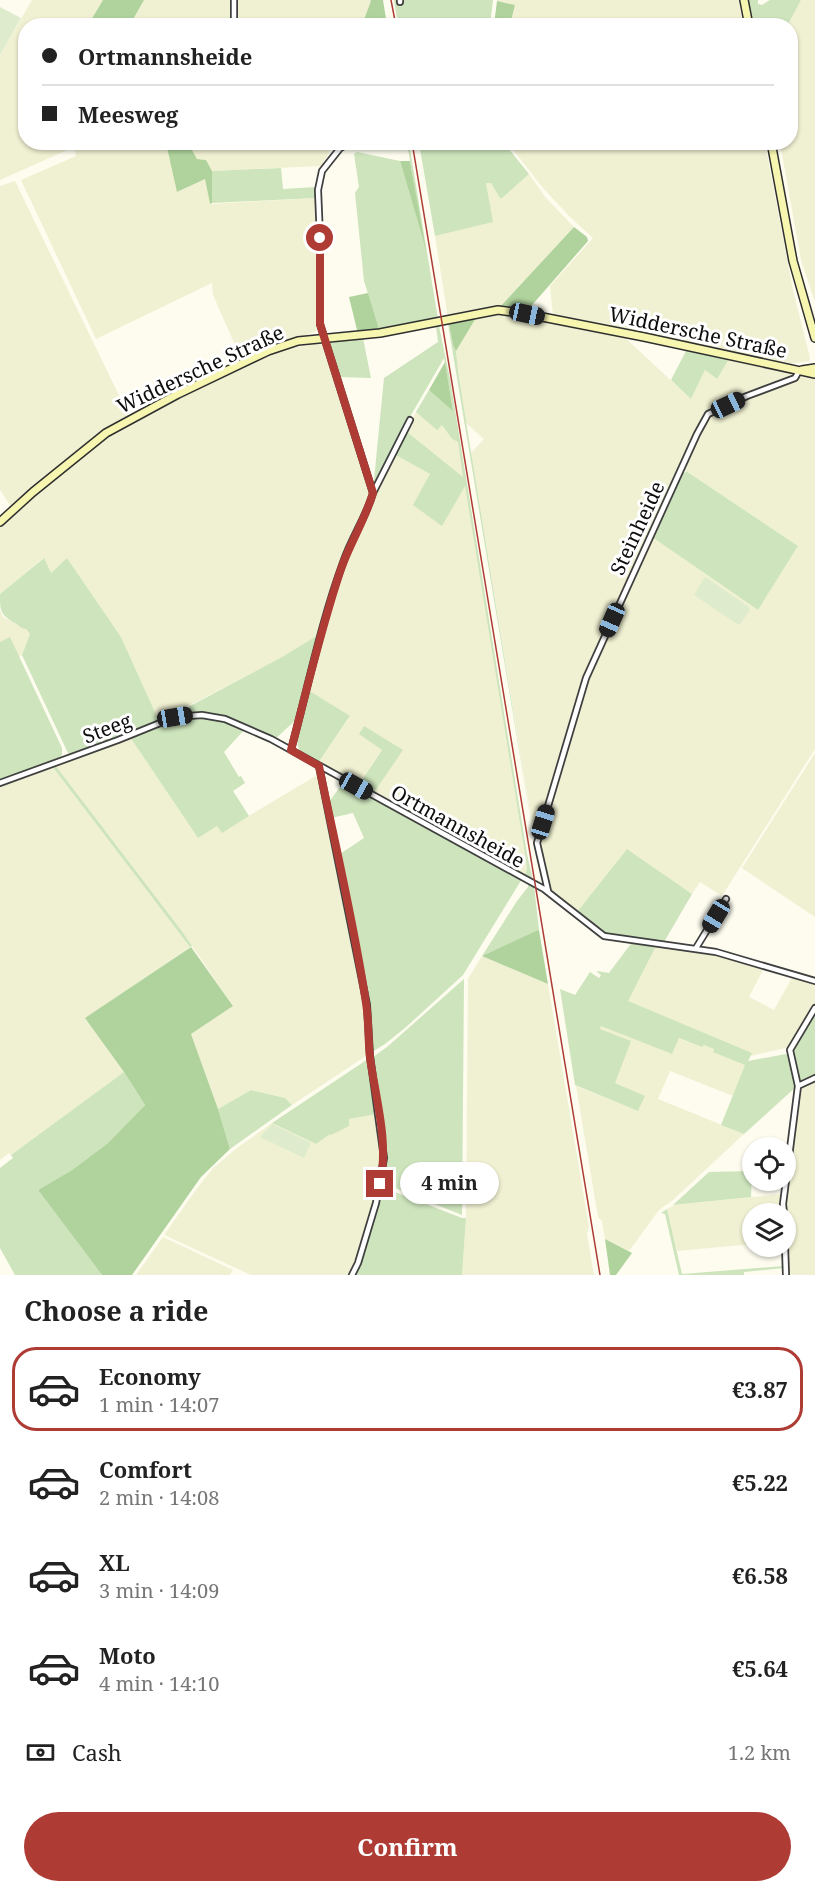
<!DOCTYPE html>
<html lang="en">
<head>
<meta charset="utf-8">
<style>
  body { margin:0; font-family:"Noto Serif",serif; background:#f6f6f6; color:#222; height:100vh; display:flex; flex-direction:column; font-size:22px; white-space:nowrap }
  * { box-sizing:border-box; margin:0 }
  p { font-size:20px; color:#767676 }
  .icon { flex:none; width:33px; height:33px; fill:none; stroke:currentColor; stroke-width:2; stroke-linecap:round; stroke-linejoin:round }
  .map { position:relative; height:1275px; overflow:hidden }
  .details { display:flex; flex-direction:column; background:#fff; flex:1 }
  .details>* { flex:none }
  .banner { position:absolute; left:18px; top:18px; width:780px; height:132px; border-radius:24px; box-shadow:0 2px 4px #0004; display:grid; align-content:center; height:132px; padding:0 24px; background:#fff }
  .tools { position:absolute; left:742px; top:1137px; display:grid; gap:12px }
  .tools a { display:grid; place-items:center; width:54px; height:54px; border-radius:50%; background:#fff; box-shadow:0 2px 4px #0004; font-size:30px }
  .end { position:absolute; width:27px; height:27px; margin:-14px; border:8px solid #ae3b34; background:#fff; box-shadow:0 0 0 3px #fff }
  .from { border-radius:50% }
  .bubble { position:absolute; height:42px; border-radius:21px; background:#fff; box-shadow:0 2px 4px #0004; font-size:20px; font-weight:700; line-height:42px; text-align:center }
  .car { position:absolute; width:18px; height:36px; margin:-18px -9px; border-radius:8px; box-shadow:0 0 4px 2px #0007; background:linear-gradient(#222 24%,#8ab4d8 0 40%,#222 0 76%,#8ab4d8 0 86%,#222 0) }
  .banner b { display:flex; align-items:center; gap:21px; height:57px; font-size:22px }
  .banner b+b { border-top:2px solid #e0e0e0 }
  .banner i { width:15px; height:15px; background:#222 }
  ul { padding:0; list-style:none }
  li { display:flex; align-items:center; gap:18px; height:84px; margin:0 12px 9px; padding:0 12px; border:3px solid transparent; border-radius:24px }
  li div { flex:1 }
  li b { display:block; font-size:22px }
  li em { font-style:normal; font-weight:700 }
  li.on { border-color:#ae3b34 }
  li>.icon { width:54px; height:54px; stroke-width:1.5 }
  h2 { padding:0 24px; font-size:27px; line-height:72px }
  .pay { display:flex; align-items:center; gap:15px; height:66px; padding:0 24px; font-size:22px }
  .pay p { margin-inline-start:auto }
  .primary-button { display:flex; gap:12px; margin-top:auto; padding:12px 24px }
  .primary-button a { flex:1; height:69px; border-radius:36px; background:#ae3b34; color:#fff; font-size:24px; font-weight:700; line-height:69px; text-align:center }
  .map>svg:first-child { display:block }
  .farmland { fill:#f0f1d2 }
  .green { fill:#cde4bc }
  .forest { fill:#b0d39d }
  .pitch { fill:#deeccd }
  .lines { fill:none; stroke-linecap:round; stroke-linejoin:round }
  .street-casing { stroke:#404040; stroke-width:8 }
  .secondary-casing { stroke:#2f2f2f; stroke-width:10 }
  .street { stroke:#fff; stroke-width:4.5 }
  .secondary { stroke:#f6f6b1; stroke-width:7 }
  .rail { stroke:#ae3b34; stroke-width:1.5 }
  .route { stroke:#ae3b34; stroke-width:8 }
  .labels { text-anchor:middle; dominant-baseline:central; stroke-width:6; stroke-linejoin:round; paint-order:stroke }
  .street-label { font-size:20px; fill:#0d0d0d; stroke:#fff }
</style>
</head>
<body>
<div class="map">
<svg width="815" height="1275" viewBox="0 0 815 1275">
  <rect width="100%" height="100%" fill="#fdfcef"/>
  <path class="farmland" d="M32 0H103L88 25 26 26V142L166 143 178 192 205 178 210 204 315 198 318 241 319 291 318 327 316 331 242 361 213 295 212 283 96 339 21 180 76 156 74 147 0 180V55Z
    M144 0H232V25L130 26Z
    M235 0H370L372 1 362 25 236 26Z
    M497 0H739L743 25H510L515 6 497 1Z
    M801 0H815V302L801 260 780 143 790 142V26L787 25Z
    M188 143H328L329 153 321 166 212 171 206 160 197 159Z
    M508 143H765L793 290 810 358 809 361 789 364 768 363 589 322 553 316 550 286 593 238 570 217 542 187Z
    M529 174 546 198 574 227 499 308 448 318 435 236 492 222 486 182 491 183 500 198H502Z
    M15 181 129 416 92 439 12 508 0 490V186Z
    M503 313 621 334 691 399 705 370 717 379 729 359 790 373 792 375 791 378 712 411 708 410 705 415 685 455 585 678 535 842 471 453 484 439 466 423 459 378 456 351 476 318Z
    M317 343 325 346 326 349 369 486 370 497 353 538 318 635 285 656 159 721 121 637 67 558 51 573 43 558 0 594V525L45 485 109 433 224 374 278 351Z
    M802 377 815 379V749L722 896 700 882 692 894 627 849 577 912 552 890 542 863 539 844 588 679 652 537 758 610 798 546 683 469 708 417 748 398Z
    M416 412 437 429 442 425 452 439 458 442 464 478 406 431Z
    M394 454 430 474 441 525 465 485 525 854 527 869 525 876 373 794 382 749 358 786 318 763 350 717 308 690 323 630 339 580Z
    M0 610 3 617 26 629 30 634 22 655 19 657 10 638 0 642Z
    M130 737 198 838 217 825 222 832 319 774 365 1006 369 1054 292 1105 285 1098 251 1090 218 1109 191 1034 233 1006 181 930 55 765Z
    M815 753V917L742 868Z
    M52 766 190 947 86 1018 124 1072 11 1155 9 1153 0 1160V784Z
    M657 944 716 954 764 968 749 997 774 1010 793 976 815 984V1005L790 1047 750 1056 751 1054 627 1001Z
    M482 956 548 984 589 1227 587 1234 594 1275H462L466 1218 468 979Z
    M601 1025 672 1054 678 1038 702 1047 704 1045 714 1049 713 1051 745 1065 733 1096 670 1071 658 1099 744 1134 673 1200 659 1210 629 1251 605 1239 602 1221 598 1217 576 1086 638 1111 644 1096 615 1083 600 1029Z
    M815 1080V1275H787L785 1204 800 1088Z
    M377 1114 382 1158 379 1174 370 1217 356 1262 350 1275H251L164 1235 195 1191 213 1168 237 1148 272 1123 316 1144 349 1119Z
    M782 1194V1213L753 1214V1244L677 1251 667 1209 674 1205Z
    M163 1237 233 1270 230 1275H136Z"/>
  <path class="green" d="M394 0H398L399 5 402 4V0H493L490 25H398Z
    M747 0H758V4L762 5 770 0H801L787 26C774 25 763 17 751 19Z
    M407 143H409L438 319 380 332 364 281 355 193 359 187 354 154 357 152 400 161 424 243Z
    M419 143H504L529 174 502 198H500L491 183H486L493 222 435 236Z
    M281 168 283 189 315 187V198L212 203V171Z
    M448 324H449L453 345 456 351 459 378 536 852Z
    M436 326H439L450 379 527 854 533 881 503 865 525 875 527 869 525 854 465 486 442 526 413 505 430 474 394 454 406 431 463 477 458 442 452 439 442 425 437 430 416 412 429 390 453 410 444 358 403 429 373 490 384 378 438 342Z
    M363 338 371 378 339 377 329 348 331 343Z
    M687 349 729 359 717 379 705 370 691 399 671 380Z
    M682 471 685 473 686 471 798 546 758 610 652 537Z
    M44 558 51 573 67 558 121 637 159 721 72 755 68 753 22 655 30 634 26 629C20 628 19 625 13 622 0 614 0 610 0 594Z
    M318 635 298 718 275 739 205 713H190L173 715 284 656Z
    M10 637 62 748V754L59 761 0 781V642Z
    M308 690 350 716 318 763C313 759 306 757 301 752 291 742 305 703 308 690Z
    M207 716 245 729 224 752 239 777 241 776 245 783 233 791 249 816 222 833 217 826 198 838 130 737 174 719Z
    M364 726 403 750 373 794 358 786 382 750 359 734Z
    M55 765 181 930 192 946 190 947 52 766Z
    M327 773 522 879 463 975 405 1028 385 1044 372 1052 368 1004 340 854 364 838 353 813 331 818 328 803 343 783Z
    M627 849 692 894 664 942 605 934 577 912Z
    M528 883 534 886 539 930 482 956 517 901 528 887Z
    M633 941 657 944 628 1001 752 1053 748 1061 786 1054 790 1055 797 1086 744 1134 721 1125 745 1065 713 1052 714 1049 704 1045 702 1047 679 1038 672 1054 601 1026 600 1029 631 1041 615 1083 645 1096 638 1111 575 1085 560 989 575 995 590 972 599 978 601 975 597 972V971L609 973Z
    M464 979 462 1215 382 1183C392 1142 379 1097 373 1057L387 1047Z
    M815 1011V1077L799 1085 792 1051Z
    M368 1059 377 1114 349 1119V1126L331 1135 330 1134 316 1144 272 1123Z
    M124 1072 145 1105 108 1143 72 1170 38 1190 102 1275H15L0 1248V1168L13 1158 11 1155Z
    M251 1090 285 1098 292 1105 230 1149 218 1109Z
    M752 1171 751 1197 673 1205 709 1172Z
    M382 1187 462 1218H466L462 1275H355L360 1264Z
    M667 1209 682 1274 784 1266V1268L744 1272V1275H679L665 1214 661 1213Z"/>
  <path class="forest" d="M103 0H144L130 25H88Z
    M370 0H383L387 25H362L371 1Z
    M497 1 515 5 510 25H494Z
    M166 143H188L197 159 206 160 212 171V203L210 204 205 179 177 192Z
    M400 161H410L426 250Z
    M574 227 587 237 588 241 526 312 499 308Z
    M368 293 380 332 358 334 349 297Z
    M476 318 456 351 453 345 449 324Z
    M445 362 453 411 429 390Z
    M539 930 548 984 482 956 536 931Z
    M191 947 233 1006 191 1034 218 1109 230 1149 201 1177 132 1275H102L38 1190 72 1170 108 1143 145 1105 124 1072 85 1018Z
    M605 1239 632 1253 616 1275H610Z"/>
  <path class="pitch" d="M0 7 21 18 0 55Z
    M704 578H707L749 607 750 610 740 624H737L694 595Z
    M272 1124 311 1143 304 1158 260 1137Z"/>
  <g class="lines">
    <g class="street-casing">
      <path id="street" d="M234 0V26
        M400 0V2
        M333 142 342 147
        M373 493 410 420
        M291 750C308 687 321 622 344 560 352 537 366 517 373 493L320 324V238L318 190 322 171 345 142
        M319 766 367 1005 370 1056 384 1158 376 1203 358 1263 352 1275
        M0 783 118 740 175 717 202 715 225 719 271 739 544 889 604 936 716 952 815 981
        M548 891 537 843 586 678 697 434 708 414 747 396 795 378 799 371
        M696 948 726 899
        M798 1086 815 1078
        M784 1214 783 1204 798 1086 790 1050 815 1008
        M785 1246 786 1275"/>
    </g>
    <g class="secondary-casing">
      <path id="secondary" d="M744 0 749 26
        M771 142 793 261 815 338
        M802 370 815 368
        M0 522 33 492 106 433 178 394 268 351 298 341 380 333 498 310 527 314 644 337 815 374"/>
    </g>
    <use href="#street" class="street"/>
    <use href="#secondary" class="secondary"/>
    <path class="rail" d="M391 0 396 26
      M412 142 600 1275"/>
  </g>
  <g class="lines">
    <path class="route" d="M320 238V324L373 493C365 520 350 543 341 569 321 628 307 689 291 750L319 766C335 844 354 923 366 1003 369 1021 368 1040 370 1058 376 1100 389 1142 380 1184"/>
  </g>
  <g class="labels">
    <g class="street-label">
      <text transform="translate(698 332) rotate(12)">Widdersche Straße</text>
      <text transform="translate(200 369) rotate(-25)">Widdersche Straße</text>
      <text transform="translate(637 528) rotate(-65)">Steinheide</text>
      <text transform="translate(107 728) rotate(-21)">Steeg</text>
      <text transform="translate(458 826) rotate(29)">Ortmannsheide</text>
    </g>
  </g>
</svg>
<div class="tools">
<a><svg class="icon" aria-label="locate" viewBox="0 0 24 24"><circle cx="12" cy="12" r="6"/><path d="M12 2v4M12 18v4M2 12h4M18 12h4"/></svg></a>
<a><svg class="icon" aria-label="layers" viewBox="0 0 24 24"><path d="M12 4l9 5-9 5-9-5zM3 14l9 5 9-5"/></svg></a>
</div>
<i class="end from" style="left:320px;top:238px"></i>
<i class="end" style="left:380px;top:1184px"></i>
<div class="bubble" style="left:400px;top:1162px;width:99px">4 min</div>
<i class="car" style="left:527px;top:314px;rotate:102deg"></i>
<i class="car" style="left:728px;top:405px;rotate:65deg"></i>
<i class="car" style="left:612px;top:620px;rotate:204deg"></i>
<i class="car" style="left:175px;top:717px;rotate:81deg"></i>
<i class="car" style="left:356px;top:786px;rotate:119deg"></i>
<i class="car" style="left:543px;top:822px;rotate:17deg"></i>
<i class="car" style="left:716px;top:916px;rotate:211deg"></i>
<div class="banner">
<b><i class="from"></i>Ortmannsheide</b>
<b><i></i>Meesweg</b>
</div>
</div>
<section class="details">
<h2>Choose a ride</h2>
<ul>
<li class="on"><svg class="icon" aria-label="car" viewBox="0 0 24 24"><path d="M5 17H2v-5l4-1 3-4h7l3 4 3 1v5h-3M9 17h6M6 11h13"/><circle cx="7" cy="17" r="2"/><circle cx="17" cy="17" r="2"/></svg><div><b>Economy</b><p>1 min · 14:07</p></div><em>€3.87</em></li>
<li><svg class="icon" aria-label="car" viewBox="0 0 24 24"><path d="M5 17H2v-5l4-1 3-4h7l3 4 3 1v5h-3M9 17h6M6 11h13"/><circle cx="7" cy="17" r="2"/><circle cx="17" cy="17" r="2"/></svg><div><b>Comfort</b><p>2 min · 14:08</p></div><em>€5.22</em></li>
<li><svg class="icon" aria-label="car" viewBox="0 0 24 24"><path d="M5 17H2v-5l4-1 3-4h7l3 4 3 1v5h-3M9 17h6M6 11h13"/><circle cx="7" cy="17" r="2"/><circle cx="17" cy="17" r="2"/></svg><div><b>XL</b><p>3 min · 14:09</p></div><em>€6.58</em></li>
<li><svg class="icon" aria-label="car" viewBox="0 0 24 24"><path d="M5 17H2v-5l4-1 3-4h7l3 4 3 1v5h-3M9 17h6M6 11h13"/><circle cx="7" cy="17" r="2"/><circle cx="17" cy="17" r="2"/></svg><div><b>Moto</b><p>4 min · 14:10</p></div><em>€5.64</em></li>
</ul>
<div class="pay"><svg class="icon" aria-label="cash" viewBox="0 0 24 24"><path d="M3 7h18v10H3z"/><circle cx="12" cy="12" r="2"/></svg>Cash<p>1.2 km</p></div>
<div class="primary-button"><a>Confirm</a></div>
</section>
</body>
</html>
